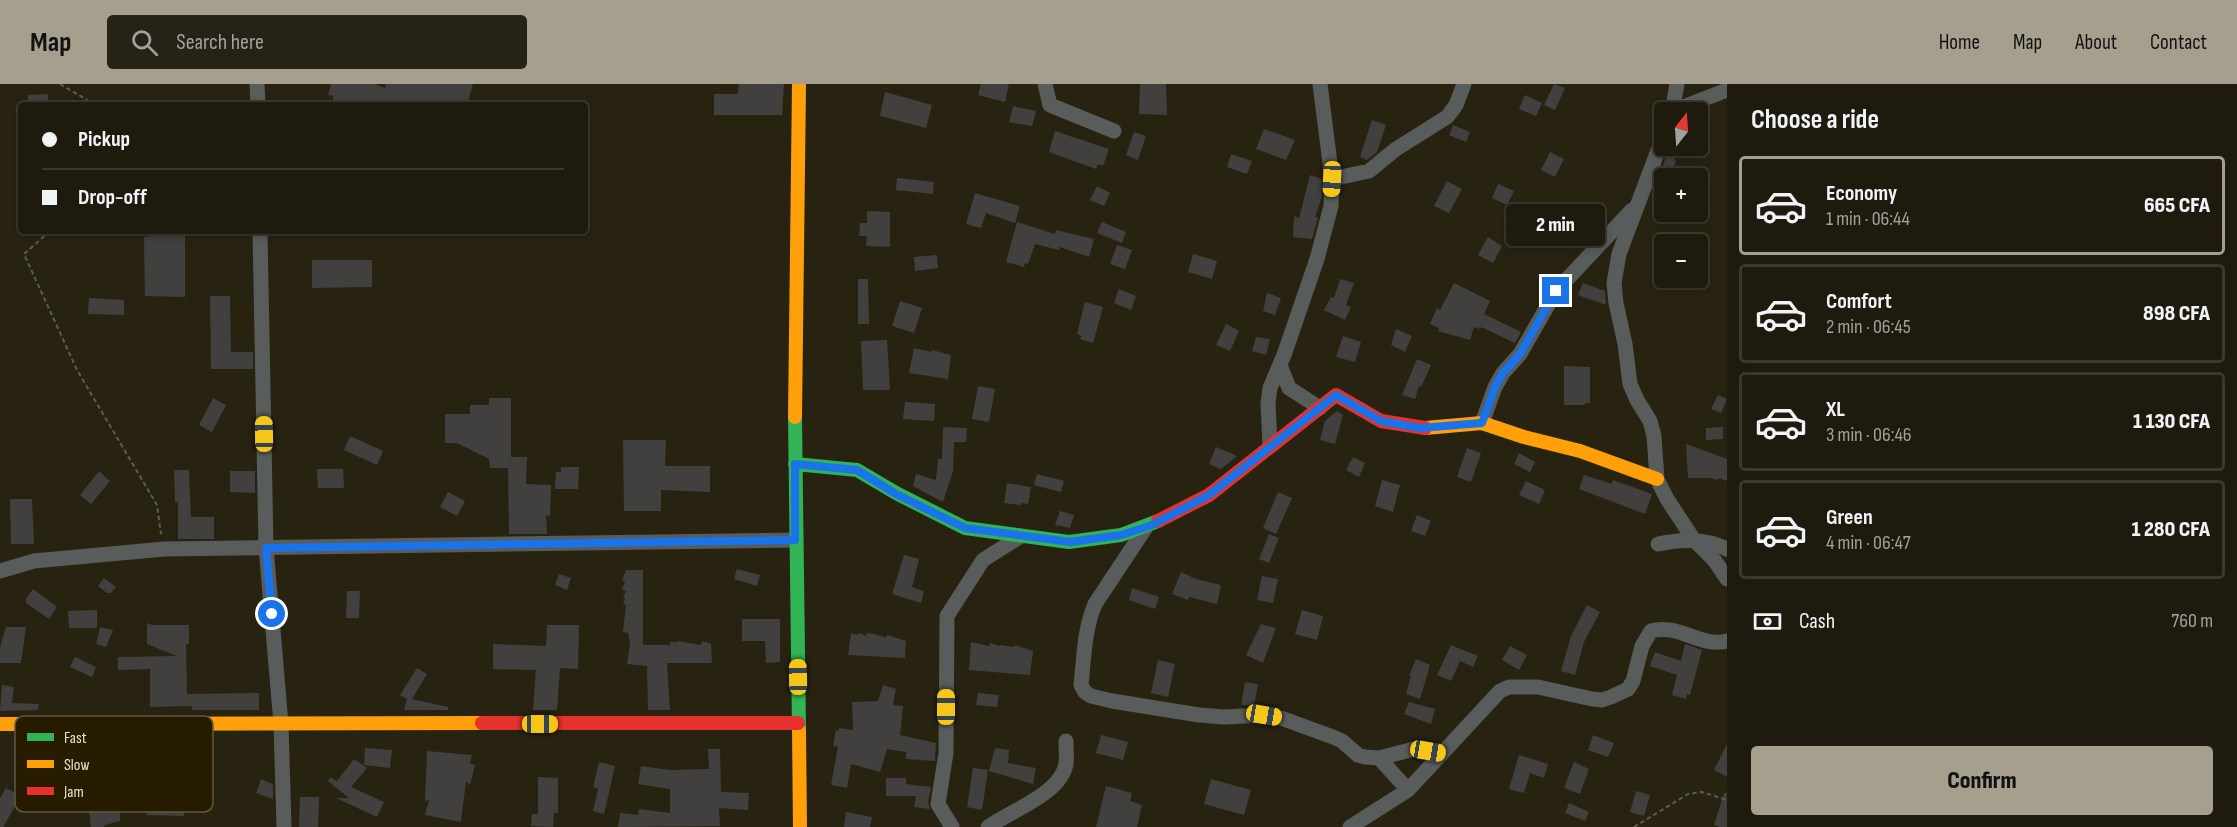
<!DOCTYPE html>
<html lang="en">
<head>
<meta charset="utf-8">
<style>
  body { margin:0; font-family:"Sofia Sans Condensed",sans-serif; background:#262316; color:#f1f3f6; height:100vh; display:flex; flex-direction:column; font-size:22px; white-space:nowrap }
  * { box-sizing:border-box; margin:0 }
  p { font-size:20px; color:#a1a19d }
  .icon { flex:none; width:33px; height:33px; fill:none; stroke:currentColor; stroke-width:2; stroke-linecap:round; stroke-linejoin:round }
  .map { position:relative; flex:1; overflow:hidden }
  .sheet { display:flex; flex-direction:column; background:#1e1a0d; width:510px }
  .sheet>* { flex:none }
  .banner { position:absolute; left:18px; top:18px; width:570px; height:132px; border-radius:6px; box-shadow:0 3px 9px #0003,0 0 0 2px #3c382e; display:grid; align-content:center; height:132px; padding:0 24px; background:#1e1a0d }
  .needle { width:39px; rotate:17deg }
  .fabs { position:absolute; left:1654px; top:18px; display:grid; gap:12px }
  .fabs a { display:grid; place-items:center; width:54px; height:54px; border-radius:6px; background:#1e1a0d; box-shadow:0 3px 9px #0003,0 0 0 2px #3c382e; font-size:30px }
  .end { position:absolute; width:27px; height:27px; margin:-14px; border:8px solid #1a73e8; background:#fff; box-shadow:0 0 0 3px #fff }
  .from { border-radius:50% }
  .bubble { position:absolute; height:42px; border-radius:6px; background:#1e1a0d; box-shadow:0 3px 9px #0003,0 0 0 2px #3c382e; font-size:20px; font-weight:800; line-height:42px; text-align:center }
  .car { position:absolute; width:18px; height:36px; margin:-18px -9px; border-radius:8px; box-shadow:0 0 4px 2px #0007; background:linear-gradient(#f5c518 24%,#345 0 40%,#f5c518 0 76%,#345 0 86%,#f5c518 0) }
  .banner b { display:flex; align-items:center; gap:21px; height:57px; font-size:22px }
  .banner b+b { border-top:2px solid #3c382e }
  .banner i { width:15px; height:15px; background:#f1f3f6 }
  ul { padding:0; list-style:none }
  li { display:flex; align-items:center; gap:18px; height:99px; margin:0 12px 9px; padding:0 12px; border:3px solid #3c382e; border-radius:6px }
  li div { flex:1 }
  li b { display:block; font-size:22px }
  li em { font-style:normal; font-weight:800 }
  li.on { border-color:#a69f8e }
  li>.icon { width:54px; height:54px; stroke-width:1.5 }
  h2 { padding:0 24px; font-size:27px; line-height:72px }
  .pay { display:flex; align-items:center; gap:15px; height:66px; padding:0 24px; font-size:22px }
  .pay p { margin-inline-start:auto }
  .primary-button { display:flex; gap:12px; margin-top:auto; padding:12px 24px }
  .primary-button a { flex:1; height:69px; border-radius:6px; background:#a69f8e; color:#111; font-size:24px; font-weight:800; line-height:69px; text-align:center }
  header { display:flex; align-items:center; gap:36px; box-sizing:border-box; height:84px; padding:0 30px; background:#a69f8e; color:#111 }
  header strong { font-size:28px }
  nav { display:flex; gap:33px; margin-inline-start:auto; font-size:21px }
  .search { width:420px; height:54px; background:#262316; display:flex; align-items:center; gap:15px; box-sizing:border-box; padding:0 21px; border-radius:6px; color:#a1a19d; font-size:22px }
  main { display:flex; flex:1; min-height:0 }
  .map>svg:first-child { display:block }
  .building { fill:#42403e }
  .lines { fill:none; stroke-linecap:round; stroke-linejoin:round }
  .path { stroke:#5b5c57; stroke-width:2; stroke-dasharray:4.5 3; stroke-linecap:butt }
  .street { stroke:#585c5a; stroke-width:15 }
  .fast { stroke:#30b455; stroke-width:14 }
  .slow { stroke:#ff9f0a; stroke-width:14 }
  .jam { stroke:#e5322d; stroke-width:14 }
  .route { stroke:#1a73e8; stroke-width:8 }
  .key { fill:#271c00; stroke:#62583f; stroke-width:1.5 }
  .key-label { font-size:16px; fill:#eae3d2 }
</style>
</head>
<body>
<header>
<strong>Map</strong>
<div class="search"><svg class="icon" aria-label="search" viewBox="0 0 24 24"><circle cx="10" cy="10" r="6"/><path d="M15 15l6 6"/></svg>Search here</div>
<nav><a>Home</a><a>Map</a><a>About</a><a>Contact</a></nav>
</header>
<main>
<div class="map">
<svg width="1727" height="743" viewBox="0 0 1727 743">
  <rect width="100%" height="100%" fill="#282211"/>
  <path class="building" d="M331 0H375L385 4 386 0H473L467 21H333V12L328 11Z
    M739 0H784L782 31H714V10H738Z
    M981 0H1009L1005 18 978 11Z
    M1140 0H1166L1167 31 1139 30Z
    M1554 0 1565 4 1555 26 1544 21Z
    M885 8 932 21 926 44 880 32Z
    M48 10V21H28V11Z
    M1525 11 1542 19 1536 32 1519 25Z
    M1013 22 1036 27 1032 42 1009 38Z
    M1372 36 1386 41 1377 68 1367 76 1360 73Z
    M1453 41 1470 48 1466 58 1449 51Z
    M1264 45 1295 56 1286 76 1256 65Z
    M1055 47 1109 65 1103 82 1098 80 1096 85 1049 68Z
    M1134 48 1146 52 1138 76 1126 71Z
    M1670 62H1682L1674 76 1676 77 1670 94H1663L1659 93Z
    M1550 68 1564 75 1555 93 1541 86Z
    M1231 70 1252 77 1247 90 1227 83Z
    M1310 91 1322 95V112L1315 133H1318L1312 155 1293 153 1294 132 1299 134Z
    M897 94 934 98 933 110 896 106Z
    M1447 97 1462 105 1449 129 1434 122Z
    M1498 100 1514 107 1507 121 1492 114Z
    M1097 102 1110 109 1104 122 1090 116Z
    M975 109 1020 122 1015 139 986 129 981 144 966 140Z
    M1514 122 1528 132 1517 145 1504 134Z
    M867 127 890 128V163L866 162 867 152H859L860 139H867Z
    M1017 138 1055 150 1056 146 1094 155 1089 173 1060 163 1059 166 1035 160 1028 180 1025 179 1024 183 1006 178Z
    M1102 138 1126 148 1122 159 1097 149Z
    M1557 142 1579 156 1573 165 1551 151Z
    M170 150H185V213L145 212 144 153Z
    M1488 153 1502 162 1493 179 1478 171Z
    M1117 161 1132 166 1125 185 1110 180Z
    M1193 170 1217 177 1212 195 1188 188Z
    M937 171 938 184 915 187 914 173Z
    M312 176H372V203L312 204Z
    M858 195H868L869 240H858Z
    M1340 195 1354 199 1346 221 1351 223 1345 236 1324 226 1331 213 1334 214Z
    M1454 199 1490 217 1484 230 1521 248 1515 259 1481 243 1480 245 1474 243 1470 256 1438 247 1439 244 1430 240 1437 224 1440 226Z
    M1583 199 1605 207 1606 221 1578 211Z
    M1119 205 1136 212 1131 226 1114 219Z
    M1267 209 1281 214 1275 231 1263 227Z
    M210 212H230L231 268H253V285H211Z
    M89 214 124 216V231L88 230Z
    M900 217 922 224 914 249 892 242Z
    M1085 218 1103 223 1093 259 1080 255 1082 252 1077 250Z
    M1226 240 1239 247 1230 267 1216 261Z
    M1396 245 1412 252 1405 268 1391 261Z
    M1343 252 1361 258 1355 278 1336 273Z
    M1256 253 1270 255 1266 271 1252 267Z
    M887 256 890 306H863L861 257Z
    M914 264 931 268 932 266 951 271 948 295 909 289Z
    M1417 275 1431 281 1421 303 1419 302 1415 315 1402 311Z
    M1564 282 1590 283V319H1585V321H1564Z
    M978 302 995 305 989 338 972 335Z
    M1718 311 1727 315 1721 329 1711 325Z
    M213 314 226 321 212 348 199 341Z
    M489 314H511V373H527L526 400 551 401 550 432 546 431 547 450H509L508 384H490L489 375 457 359H445V330H470V321H489Z
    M905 318 935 320 934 337 903 335Z
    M1337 327 1343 331 1335 360 1320 356 1325 337Z
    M943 343 967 344 966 358H954L953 387 943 418 913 402 916 390 936 396 938 375H942Z
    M1723 343V355L1706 356V344Z
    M350 352 383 367 377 381 344 366Z
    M623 356H666L665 382H710V408L661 406V427H624Z
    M1686 360 1727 375V397L1719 394 1718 396 1711 394H1688Z
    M1216 363 1237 372 1221 385 1209 380Z
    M1467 364 1481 369 1471 398 1457 393Z
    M1519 369 1535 378 1530 388 1514 380Z
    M1353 373 1365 379 1359 393 1346 386Z
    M561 383H579L578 405H555L556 388H561Z
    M317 385H343L344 404H318Z
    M174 386H189L191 433H214V455H178V418H175Z
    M99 387 110 397 91 420 80 411Z
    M230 387H255V409L230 408Z
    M1037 390 1064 397 1061 408 1034 401Z
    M1584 391 1612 400 1613 396 1652 410 1645 430 1579 405Z
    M1382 396 1400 401 1393 428 1375 422Z
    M1526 397 1545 406 1539 420 1519 411Z
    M1007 399 1031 403 1028 420 1022 419 1021 421 1004 419Z
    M448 408 465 417 457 432 440 423Z
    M1278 408 1292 414 1276 450 1263 444Z
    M10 415H32L34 460H11Z
    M1060 427 1074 431 1070 444 1055 441Z
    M1417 431 1431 437 1425 452 1411 447Z
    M1269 450 1279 454 1269 479 1259 475Z
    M904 471 919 475 912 503 924 507 921 519 892 510Z
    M737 485 760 491 757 502 734 495Z
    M626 486H643V561H670V558H678V557L701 561 702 557 711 560 712 579H667L670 626H648L647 582 627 580 630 560 628 549 623 548 626 521 623 520 625 514H623L626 507 622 506 625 497H622Z
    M1181 488 1196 495 1221 501 1217 520 1189 513 1188 516 1172 510Z
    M559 490 571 494 567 506 555 501Z
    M1262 492 1278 495 1273 519 1257 516Z
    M104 494 116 503 111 509H107L98 502Z
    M1132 504 1159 513 1155 525 1129 516Z
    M33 505 57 523 49 535 26 519V515Z
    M347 507H360L359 534H346Z
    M1587 521 1600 528 1584 558 1575 591 1561 587 1571 552Z
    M97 526V544H69L68 527Z
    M1302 526 1323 532 1317 556 1295 550Z
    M742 535H780V578L766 579 765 557H742Z
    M147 539 152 541H189V560H186L187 610 259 609V626H192V622L150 623V585L118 586V573L177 572 147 560Z
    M1261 540 1276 544 1263 579 1246 571Z
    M547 541H579L578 585 560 584 557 626H533L536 586 493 585V560L546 562Z
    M6 543H26L21 579H0V564Z
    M100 543 113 546 106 563 96 560Z
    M851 549 858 551 859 549 866 552 867 549 875 550 886 554 887 551 906 557 905 574 848 571Z
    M971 558 989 562 990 559 1000 562V561L1014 563 1015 561 1033 567 1030 591 969 586Z
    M1685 560 1702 566 1690 611 1687 610 1686 615 1672 611 1677 591 1650 582 1655 568 1681 577Z
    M1451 561 1478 572 1473 583 1460 577 1451 597 1437 591Z
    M1510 562 1527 571 1519 586 1502 576Z
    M75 573 96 583 92 593 70 583Z
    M1416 575 1430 581 1420 615 1406 610 1411 592H1409Z
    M1158 576 1175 580 1168 613 1151 609Z
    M417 584 427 590 412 615 448 623V626H404L407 615 400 611Z
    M1245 598 1258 600 1254 622 1241 621Z
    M2 601 14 603 12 619 39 620 38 626 0 627Z
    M883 601 896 605 893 621 903 622 900 651 936 659 935 677 906 675V668L887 665 880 688 851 680 847 704 831 701 838 663 833 662 836 646 839 647V644L853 646 852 618 878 617Z
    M978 609 999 611 997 623 976 621Z
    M1409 618 1435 625 1431 640 1404 630Z
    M1101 651 1128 658 1123 676 1096 669Z
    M1593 651 1614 659 1608 673 1588 666Z
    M1727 660V693L1714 686Z
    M186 661H206L205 710H184V732L147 731 146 710H171L173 685 185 686Z
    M365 664 392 666 390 684 364 681Z
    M995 664 1009 666 1008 679 1036 684 1033 700 989 687Z
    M708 665H720L721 708 749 709 748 726 719 724 720 742 618 743 620 729 638 731 639 725 670 729V705L638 700 641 682 670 686 709 685Z
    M427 667 472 671 470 680 475 681 470 701 466 697 461 738 425 731 429 716 425 717Z
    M1519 671 1548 680 1544 694 1530 689 1524 709 1509 705Z
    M354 675 367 684 351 703 384 718 377 733 336 714H349L328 697 330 693 337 697Z
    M599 678 615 682 604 730 593 727 598 705 593 703Z
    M1574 678 1589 685 1580 710 1564 704Z
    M973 684 988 686 982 726 967 723Z
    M538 693 558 694V729H554L553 743 531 742 532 730H538Z
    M886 694H906V700L931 703 928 718 930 725 914 723 916 712H886Z
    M261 695 273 700V715L256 709Z
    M1211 695 1251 706 1244 731 1204 720Z
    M1106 702 1132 709 1130 717 1142 721 1137 743H1096Z
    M6 704 21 712 3 743H0V714Z
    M1636 707 1650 711 1644 732 1630 728Z
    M1724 709H1727V743H1720L1714 741Z
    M113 713 112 722H120V737L105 741 104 743H91L88 714Z
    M300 713H319L318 743H299Z
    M1569 719 1589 728 1585 737 1565 729Z
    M846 728 872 733 870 743H844Z"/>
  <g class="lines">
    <path class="path" d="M60 0 96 21
      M50 147 24 170 77 286 157 421 161 450
      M1634 743 1688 710 1702 708 1727 716"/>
    <path class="street" d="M257 0 258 21
      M1045 0 1050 21 1114 47
      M1673 27 1727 6
      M1672 28 1677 0
      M1665 48 1619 170 1614 199 1616 219 1625 260 1630 300 1637 316 1650 337 1654 352 1657 395 1667 415 1694 456 1715 477 1727 495
      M1332 95 1369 87 1396 65 1447 33 1456 21 1464 0
      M260 147 266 463 281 640 284 743
      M1280 281 1289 304 1320 324
      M1482 339 1495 303 1503 289 1520 270 1556 207 1632 126
      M1270 362 1268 319 1270 304 1284 271 1317 175 1331 122 1332 95 1320 0
      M1146 443 1095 520C1084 546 1084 574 1081 601L1085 608 1091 612 1112 617 1199 631 1224 633 1264 631 1281 634 1333 653 1342 657 1358 671 1365 673 1379 674 1414 665 1442 670
      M1658 460C1681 455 1706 454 1727 465
      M0 487 34 477 164 465 795 456
      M1379 674 1408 706
      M952 743 938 720 946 669 947 532 983 476 1021 452
      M988 743C1010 727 1061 710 1066 680 1067 673 1066 664 1066 657
      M1350 743 1408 706 1500 607 1509 603H1538L1592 615 1602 616 1611 613 1628 605 1633 597 1642 562 1651 547C1678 539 1701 564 1727 557"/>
    <path class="fast" d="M795 333 799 646
      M795 380 857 386 896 409 965 444 1069 458 1121 451 1158 437"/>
    <path class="slow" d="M795 333 799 0
      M1425 344 1482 339 1524 353 1580 367 1657 395
      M0 640 482 639
      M799 646 800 743"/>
    <path class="jam" d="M1158 437 1209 411 1336 311 1381 337 1425 344
      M482 639H798"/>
  </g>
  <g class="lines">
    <path class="route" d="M272 530 266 464 795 456V380L857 386 896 410 965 444 1070 458 1121 451 1134 447 1152 441 1209 411 1336 311 1381 337 1420 344 1482 339 1495 303 1503 289 1520 270 1556 207"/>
  </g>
  <rect x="15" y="632" width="198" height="96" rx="9" class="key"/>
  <rect x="27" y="649" width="27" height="8" fill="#30b455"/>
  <rect x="27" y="676" width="27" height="8" fill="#ff9f0a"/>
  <rect x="27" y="703" width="27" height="8" fill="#e5322d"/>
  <g class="key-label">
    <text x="64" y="659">Fast</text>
    <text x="64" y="686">Slow</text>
    <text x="64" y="713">Jam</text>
  </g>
</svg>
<div class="fabs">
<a><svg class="needle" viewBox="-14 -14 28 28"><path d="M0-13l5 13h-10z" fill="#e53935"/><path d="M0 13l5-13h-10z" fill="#a1a19d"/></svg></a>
<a>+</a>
<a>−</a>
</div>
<i class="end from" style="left:272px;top:530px"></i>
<i class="end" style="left:1556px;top:207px"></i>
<div class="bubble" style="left:1506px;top:120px;width:99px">2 min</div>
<i class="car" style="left:1332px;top:95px;rotate:183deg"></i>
<i class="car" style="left:264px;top:350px;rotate:359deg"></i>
<i class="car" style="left:798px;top:593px;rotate:359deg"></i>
<i class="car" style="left:946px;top:623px;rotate:0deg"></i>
<i class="car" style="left:1264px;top:631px;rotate:100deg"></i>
<i class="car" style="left:540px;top:640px;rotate:90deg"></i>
<i class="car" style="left:1428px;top:667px;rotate:100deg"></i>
<div class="banner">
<b><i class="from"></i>Pickup</b>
<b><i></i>Drop-off</b>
</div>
</div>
<section class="sheet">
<h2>Choose a ride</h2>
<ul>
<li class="on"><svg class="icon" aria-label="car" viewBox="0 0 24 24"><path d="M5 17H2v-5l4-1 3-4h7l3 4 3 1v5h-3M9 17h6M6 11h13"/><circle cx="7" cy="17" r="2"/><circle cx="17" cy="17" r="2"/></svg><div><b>Economy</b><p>1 min · 06:44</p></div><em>665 CFA</em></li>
<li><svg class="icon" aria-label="car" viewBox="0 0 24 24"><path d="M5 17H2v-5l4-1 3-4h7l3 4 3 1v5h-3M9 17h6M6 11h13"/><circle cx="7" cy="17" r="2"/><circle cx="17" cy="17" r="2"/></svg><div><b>Comfort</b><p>2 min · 06:45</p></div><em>898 CFA</em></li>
<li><svg class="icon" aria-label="car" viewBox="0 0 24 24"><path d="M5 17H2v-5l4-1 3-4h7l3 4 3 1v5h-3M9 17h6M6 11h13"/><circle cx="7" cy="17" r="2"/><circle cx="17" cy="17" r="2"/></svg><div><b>XL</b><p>3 min · 06:46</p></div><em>1 130 CFA</em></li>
<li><svg class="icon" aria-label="car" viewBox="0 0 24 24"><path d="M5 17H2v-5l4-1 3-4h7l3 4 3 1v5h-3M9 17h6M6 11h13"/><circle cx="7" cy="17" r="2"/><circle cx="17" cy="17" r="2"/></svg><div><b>Green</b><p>4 min · 06:47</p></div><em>1 280 CFA</em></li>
</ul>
<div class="pay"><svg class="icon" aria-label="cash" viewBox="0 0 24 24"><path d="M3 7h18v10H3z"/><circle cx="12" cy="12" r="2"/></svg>Cash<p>760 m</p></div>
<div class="primary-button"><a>Confirm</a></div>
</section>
</main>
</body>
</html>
